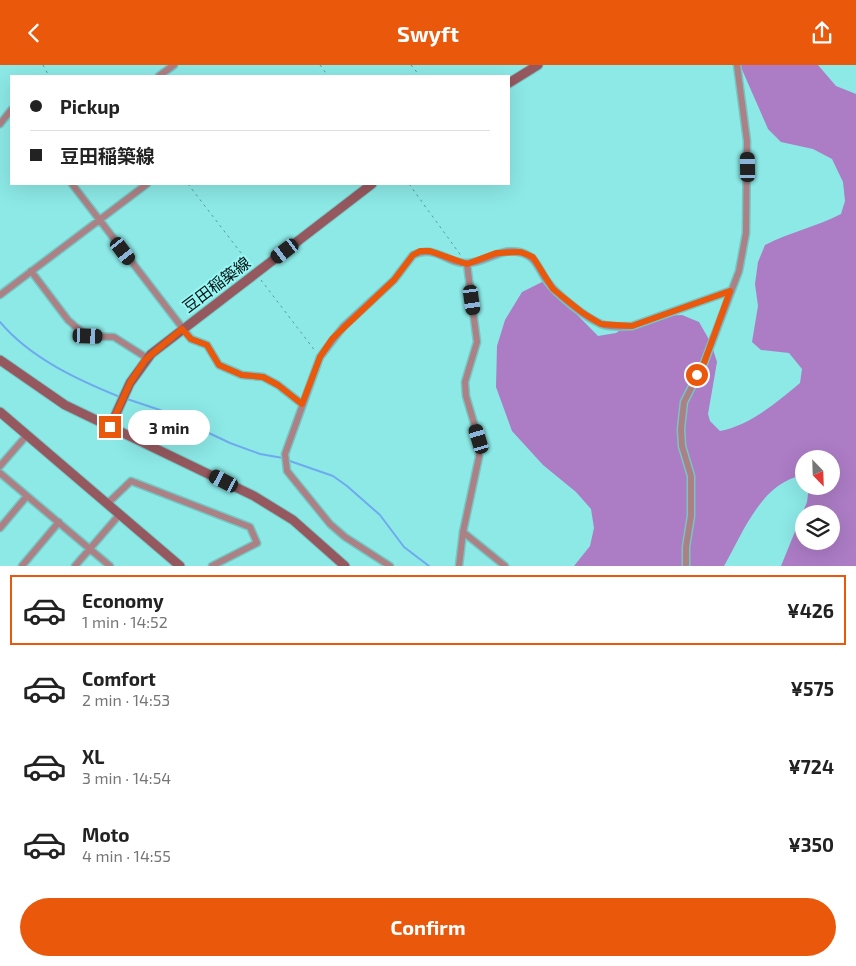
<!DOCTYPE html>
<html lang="en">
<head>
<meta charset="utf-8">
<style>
  body { margin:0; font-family:"Exo 2","Noto Sans JP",sans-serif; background:#f2f2f2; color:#222; height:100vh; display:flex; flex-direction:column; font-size:19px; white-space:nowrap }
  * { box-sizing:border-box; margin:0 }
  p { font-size:16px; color:#767676 }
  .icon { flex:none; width:28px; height:28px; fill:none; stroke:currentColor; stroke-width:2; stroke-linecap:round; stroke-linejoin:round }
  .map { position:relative; height:501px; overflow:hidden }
  .side { display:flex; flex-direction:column; background:#fff; flex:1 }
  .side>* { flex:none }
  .guide { position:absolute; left:10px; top:10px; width:500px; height:110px; border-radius:0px; box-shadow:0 5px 20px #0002; display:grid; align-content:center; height:110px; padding:0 20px; background:#fff }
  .needle { width:32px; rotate:157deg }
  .fabs { position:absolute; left:795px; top:385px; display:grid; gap:10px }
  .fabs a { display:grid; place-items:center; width:45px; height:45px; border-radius:50%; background:#fff; box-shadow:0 5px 20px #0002; font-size:25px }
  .end { position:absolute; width:22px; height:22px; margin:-11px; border:6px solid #ea580c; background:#fff; box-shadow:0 0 0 2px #fff }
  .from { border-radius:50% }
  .bubble { position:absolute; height:35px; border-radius:18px; background:#fff; box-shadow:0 5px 20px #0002; font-size:16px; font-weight:700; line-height:35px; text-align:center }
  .car { position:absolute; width:15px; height:30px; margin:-15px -8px; border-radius:6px; box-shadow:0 0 4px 1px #0007; background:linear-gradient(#222 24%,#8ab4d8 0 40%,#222 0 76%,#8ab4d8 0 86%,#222 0) }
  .guide b { display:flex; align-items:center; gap:18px; height:48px; font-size:19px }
  .guide b+b { border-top:1px solid #e0e0e0 }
  .guide i { width:12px; height:12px; background:#222 }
  ul { padding:9px 0 0; list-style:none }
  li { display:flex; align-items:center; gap:15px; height:70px; margin:0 10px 8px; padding:0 10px; border:2px solid transparent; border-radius:0px }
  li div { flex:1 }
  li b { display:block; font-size:19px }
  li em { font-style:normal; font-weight:700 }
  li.selected { border-color:#ea580c }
  li>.icon { width:45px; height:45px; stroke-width:1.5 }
  .cta { display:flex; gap:10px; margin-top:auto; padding:10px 20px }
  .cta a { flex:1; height:58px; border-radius:30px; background:#ea580c; color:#fff; font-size:20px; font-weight:700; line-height:58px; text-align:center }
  header { display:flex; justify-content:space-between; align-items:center; height:65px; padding:0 20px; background:#ea580c; color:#fff; font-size:22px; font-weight:700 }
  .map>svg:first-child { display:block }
  .forest { fill:#ac7cc5; fill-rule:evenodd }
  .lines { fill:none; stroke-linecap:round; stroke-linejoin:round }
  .stream { stroke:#6faaef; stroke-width:2 }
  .street-casing { stroke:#76c6c4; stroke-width:9 }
  .secondary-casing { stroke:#76c6c4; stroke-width:11 }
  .path { stroke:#5a9b99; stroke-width:1; stroke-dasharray:2.5 4; stroke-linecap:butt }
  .street { stroke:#ac8185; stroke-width:6 }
  .secondary { stroke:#95585e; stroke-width:9 }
  .route { stroke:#ea580c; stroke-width:6 }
  .labels { text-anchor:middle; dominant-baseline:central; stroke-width:4; stroke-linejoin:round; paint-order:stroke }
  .street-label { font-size:16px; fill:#011111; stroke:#99f6f4 }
</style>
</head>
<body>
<header><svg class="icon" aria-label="back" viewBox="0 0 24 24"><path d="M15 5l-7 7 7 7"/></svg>Swyft<svg class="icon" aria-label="share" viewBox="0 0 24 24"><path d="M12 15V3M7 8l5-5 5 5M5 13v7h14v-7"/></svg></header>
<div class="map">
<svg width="856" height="501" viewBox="0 0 856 501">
  <rect width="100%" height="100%" fill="#8ce9e6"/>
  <path class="forest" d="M740 0H818L836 21 856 29V501H781L807 437 809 421H831V394H804V415L801 411C761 418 742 470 724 501H574L590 481 594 463 591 444 576 427 543 400 512 366 496 322 497 281 505 255 522 227 544 216 598 271 616 268 631 258 659 251 682 250 699 257 711 278 717 297 708 349 710 356 720 366C751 360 777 337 800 318L802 304 789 288 761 285 752 277 758 241 755 219 758 197 765 180C790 167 816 162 841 149L845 136 843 117 832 94 813 84 781 77 768 64ZM804 449H831V476H804Z"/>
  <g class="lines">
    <path class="stream" d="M0 257C30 293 78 315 120 332
      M127 334 160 345 230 378 260 389 283 393
      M287 395 333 411 347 421 380 450 404 482 429 501"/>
    <g class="street-casing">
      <path id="street" d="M159 11 174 0
        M0 59 11 45
        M72 119 191 274 207 280 219 300 242 310 263 312 278 320 302 339
        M31 206 68 255 77 263 88 271 114 272 147 293
        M0 230 147 119
        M0 401 27 370
        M0 408 110 501
        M108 438 131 416 250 462 257 478 212 501
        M0 463 27 431
        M463 467 505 501
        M22 501 59 457
        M75 501 120 449
        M390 501 345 472 330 459 287 406 285 389 320 292 343 262 394 215 413 190C436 179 448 200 468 198 487 197 499 183 519 187 537 191 538 204 547 216 557 230 586 253 601 259 611 263 622 261 632 261L730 226
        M459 501 463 467 479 392V375L466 331 465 317 477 277 467 199
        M686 501V482L691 451V411L682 381 681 364 684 337 704 298 739 206 746 168 747 76 737 0"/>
    </g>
    <g class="secondary-casing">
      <path id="secondary" d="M509 18 538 0
        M0 295 65 340 254 431 293 455 345 501
        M0 347 180 501
        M110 362 130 318 151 289 372 119"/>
    </g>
    <path class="path" d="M43 0 49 11
      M320 0 328 11
      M411 0 420 11
      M188 119 251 201
      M409 119 462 192
      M261 215 316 287"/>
    <use href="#street" class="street"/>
    <use href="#secondary" class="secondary"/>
  </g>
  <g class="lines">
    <path class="route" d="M110 362 130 318 145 295 182 264 191 274 207 280 219 300 242 310 263 312 278 320 302 339 320 292 332 274 394 215 413 190 420 186H430L467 199 496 188 521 187 533 192 553 224 583 248 601 259 632 261 730 226 704 298 697 310"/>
  </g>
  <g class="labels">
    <g class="street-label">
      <text transform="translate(216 219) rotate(-37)">豆田稲築線</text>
    </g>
  </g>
</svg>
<div class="fabs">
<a><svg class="needle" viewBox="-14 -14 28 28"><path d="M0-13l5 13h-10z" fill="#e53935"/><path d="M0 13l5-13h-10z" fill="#767676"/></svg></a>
<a><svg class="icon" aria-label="layers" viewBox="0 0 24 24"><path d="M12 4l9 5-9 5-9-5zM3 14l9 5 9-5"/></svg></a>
</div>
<i class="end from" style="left:697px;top:310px"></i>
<i class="end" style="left:110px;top:362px"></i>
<div class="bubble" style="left:128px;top:345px;width:82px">3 min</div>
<i class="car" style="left:748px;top:102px;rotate:359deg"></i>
<i class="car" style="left:123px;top:186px;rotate:143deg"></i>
<i class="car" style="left:285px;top:186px;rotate:233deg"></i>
<i class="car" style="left:472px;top:235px;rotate:172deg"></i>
<i class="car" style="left:88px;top:271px;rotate:92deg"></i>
<i class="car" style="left:479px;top:374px;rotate:343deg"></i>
<i class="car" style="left:224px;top:416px;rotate:297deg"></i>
<div class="guide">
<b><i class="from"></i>Pickup</b>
<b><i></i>豆田稲築線</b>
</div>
</div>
<section class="side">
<ul>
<li class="selected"><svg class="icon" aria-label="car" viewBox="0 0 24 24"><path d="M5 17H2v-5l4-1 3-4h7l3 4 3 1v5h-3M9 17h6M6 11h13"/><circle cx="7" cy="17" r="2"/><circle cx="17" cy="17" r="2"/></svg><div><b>Economy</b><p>1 min · 14:52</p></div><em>¥426</em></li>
<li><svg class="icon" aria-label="car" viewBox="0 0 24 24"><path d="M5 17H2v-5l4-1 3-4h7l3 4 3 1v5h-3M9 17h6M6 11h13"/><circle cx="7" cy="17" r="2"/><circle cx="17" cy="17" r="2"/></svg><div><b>Comfort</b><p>2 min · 14:53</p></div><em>¥575</em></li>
<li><svg class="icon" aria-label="car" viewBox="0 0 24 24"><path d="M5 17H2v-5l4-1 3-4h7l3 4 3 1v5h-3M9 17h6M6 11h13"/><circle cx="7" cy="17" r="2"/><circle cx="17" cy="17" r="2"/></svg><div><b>XL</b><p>3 min · 14:54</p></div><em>¥724</em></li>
<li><svg class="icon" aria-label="car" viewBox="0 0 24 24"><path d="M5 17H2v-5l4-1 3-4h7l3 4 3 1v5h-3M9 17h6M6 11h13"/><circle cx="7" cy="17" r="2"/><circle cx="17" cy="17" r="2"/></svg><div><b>Moto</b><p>4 min · 14:55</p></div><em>¥350</em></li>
</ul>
<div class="cta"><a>Confirm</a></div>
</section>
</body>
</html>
